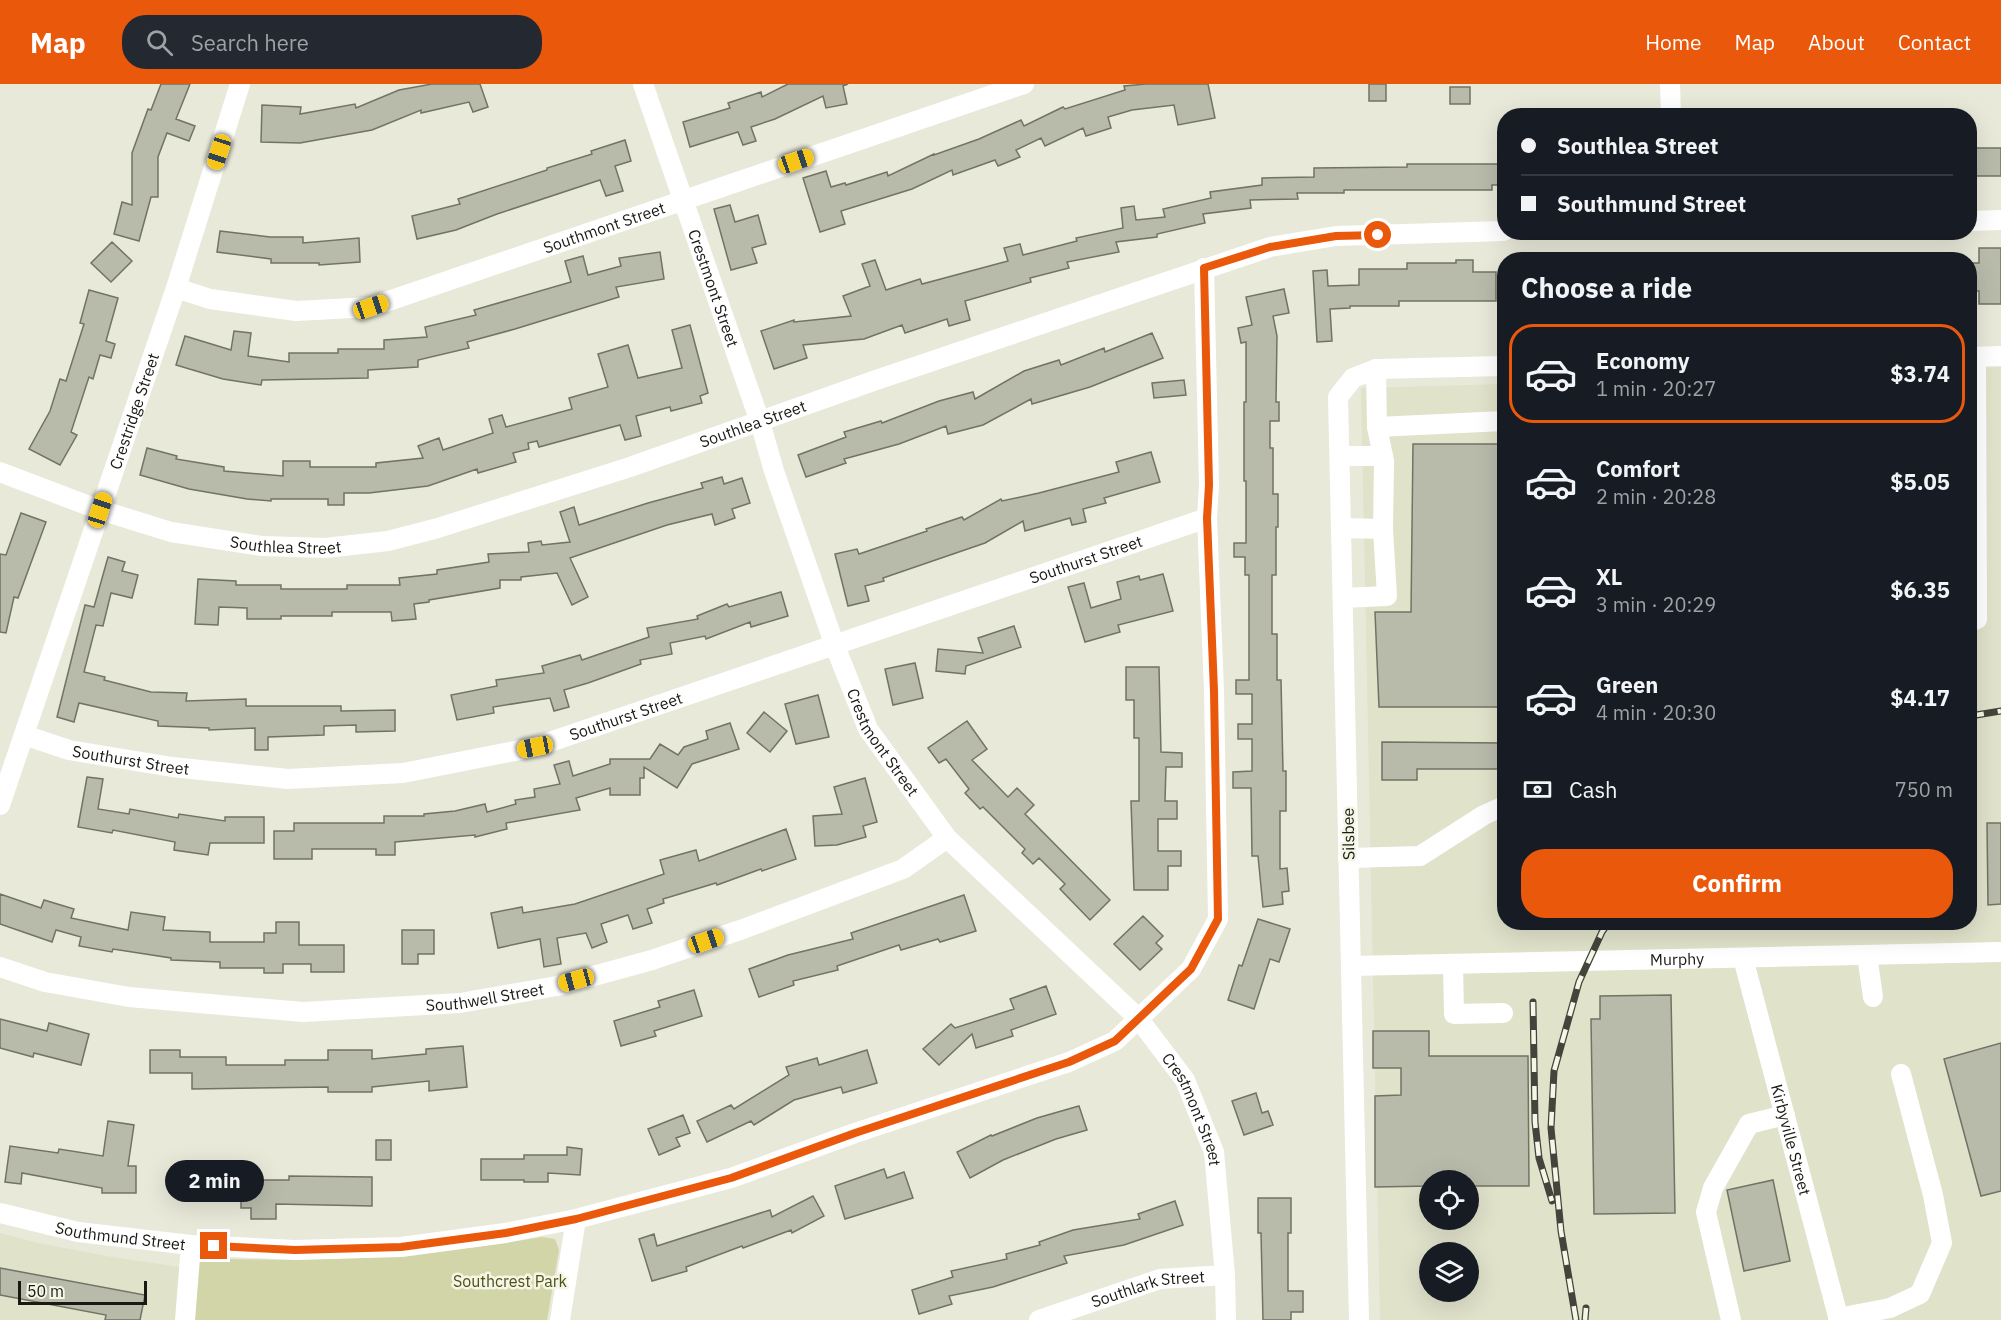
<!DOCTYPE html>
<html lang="en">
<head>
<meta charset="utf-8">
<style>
  body { margin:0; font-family:"IBM Plex Sans",sans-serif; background:#242831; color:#f1f3f6; height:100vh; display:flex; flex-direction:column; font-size:22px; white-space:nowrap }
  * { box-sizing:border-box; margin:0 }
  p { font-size:20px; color:#9ea1a6 }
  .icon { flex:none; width:33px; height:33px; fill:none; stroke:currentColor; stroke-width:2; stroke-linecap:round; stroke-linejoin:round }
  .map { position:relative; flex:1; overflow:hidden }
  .side { position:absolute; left:1497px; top:168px; width:480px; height:678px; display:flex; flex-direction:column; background:#171b24; border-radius:24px; box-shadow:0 6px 24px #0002 }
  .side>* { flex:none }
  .banner { position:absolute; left:1497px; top:24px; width:480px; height:132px; border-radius:24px; box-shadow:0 6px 24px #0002; display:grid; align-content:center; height:132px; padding:0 24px; background:#171b24 }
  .tools { position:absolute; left:1419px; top:1086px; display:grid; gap:12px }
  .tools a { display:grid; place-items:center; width:60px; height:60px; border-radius:50%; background:#171b24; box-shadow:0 6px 24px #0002; font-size:30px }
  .scale { position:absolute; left:18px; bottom:15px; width:129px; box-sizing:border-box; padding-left:6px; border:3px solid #191a14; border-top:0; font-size:16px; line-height:21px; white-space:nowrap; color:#191a14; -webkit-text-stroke:4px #f5f7e6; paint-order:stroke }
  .end { position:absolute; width:27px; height:27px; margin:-14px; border:8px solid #ea580c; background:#fff; box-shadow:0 0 0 3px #fff }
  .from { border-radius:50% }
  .bubble { position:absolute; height:42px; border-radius:21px; background:#171b24; box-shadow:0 6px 24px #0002; font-size:20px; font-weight:800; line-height:42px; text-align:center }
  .car { position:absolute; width:18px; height:36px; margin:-18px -9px; border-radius:8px; box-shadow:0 0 4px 2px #0007; background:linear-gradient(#f5c518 24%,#345 0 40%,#f5c518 0 76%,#345 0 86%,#f5c518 0) }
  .banner b { display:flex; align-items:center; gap:21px; height:57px; font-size:22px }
  .banner b+b { border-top:2px solid #363941 }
  .banner i { width:15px; height:15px; background:#f1f3f6 }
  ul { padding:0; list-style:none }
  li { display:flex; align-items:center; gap:18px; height:99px; margin:0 12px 9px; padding:0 12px; border:3px solid transparent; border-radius:24px }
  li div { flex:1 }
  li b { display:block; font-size:22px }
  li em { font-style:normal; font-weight:800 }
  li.selected { border-color:#ea580c }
  li>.icon { width:54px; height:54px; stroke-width:1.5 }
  h2 { padding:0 24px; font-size:27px; line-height:72px }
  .pay { display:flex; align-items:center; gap:15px; height:66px; padding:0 24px; font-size:22px }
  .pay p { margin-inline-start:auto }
  .primary-button { display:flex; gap:12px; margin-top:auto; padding:12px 24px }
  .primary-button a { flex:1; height:69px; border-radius:24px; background:#ea580c; color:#fff; font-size:24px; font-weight:800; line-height:69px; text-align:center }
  header { display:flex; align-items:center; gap:36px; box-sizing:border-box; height:84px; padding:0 30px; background:#ea580c; color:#fff }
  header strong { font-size:28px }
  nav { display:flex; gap:33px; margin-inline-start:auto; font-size:21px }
  .search { width:420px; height:54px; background:#242831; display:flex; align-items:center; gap:15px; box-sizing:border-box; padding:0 21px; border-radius:24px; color:#9ea1a6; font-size:22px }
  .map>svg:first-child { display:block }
  .built { fill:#e0e2ca; fill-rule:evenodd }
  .green { fill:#d1d5a8 }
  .building { fill:#b8baaa; stroke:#717364; stroke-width:1.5 }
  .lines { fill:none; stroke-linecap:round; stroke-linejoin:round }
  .minor { stroke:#fff; stroke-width:20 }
  .rail-casing { stroke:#43443c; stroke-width:7 }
  .rail { stroke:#f5f7e6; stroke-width:4.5; stroke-dasharray:14; stroke-linecap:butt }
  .route { stroke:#ea580c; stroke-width:8 }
  .labels { text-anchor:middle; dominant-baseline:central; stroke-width:5; stroke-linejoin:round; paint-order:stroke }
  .street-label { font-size:16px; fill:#191a14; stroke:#f5f7e6 }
  .park-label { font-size:16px; fill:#4e5019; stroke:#f5f7e6 }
</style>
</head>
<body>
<header>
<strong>Map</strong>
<div class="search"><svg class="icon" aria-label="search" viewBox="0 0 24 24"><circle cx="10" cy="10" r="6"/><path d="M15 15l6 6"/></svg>Search here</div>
<nav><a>Home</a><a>Map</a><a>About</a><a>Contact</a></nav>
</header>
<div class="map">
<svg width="2001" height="1236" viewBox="0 0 2001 1236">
  <rect width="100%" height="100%" fill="#e8e9d9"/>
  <path class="built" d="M2001 283V1236H1380L1361 304 1504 300V838H1970V284ZM1430 1096H1468V1136H1430ZM1430 1168H1468V1208H1430Z
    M0 1149 38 1159 112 1173 180 1183 176 1236H0Z"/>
  <path class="green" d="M542 1153 555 1155 559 1166 547 1236H195L198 1174C314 1179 427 1173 542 1153Z"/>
  <path class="building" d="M161 0H190L176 35 195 42 189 57 167 49 158 73V113H151L139 157 114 150 122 118 132 121V69L148 25 151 26Z
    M432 0H480L488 23 473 28 469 18 421 29V26L372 46 300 59 261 58 262 21 301 23 300 30 355 20 356 24 399 6Z
    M788 0H848L843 2 847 20 826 24 823 12 775 35 751 43 756 57 743 61 738 48 690 63 683 38 730 24 728 19 761 8 762 13Z
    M1146 0H1208L1215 34 1178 41 1174 21 1132 26 1108 33 1111 44 1086 52 1083 44 1045 62 1041 54 1016 66 1020 73 998 82 995 76 953 91 952 86 912 105 841 127 845 140 820 148 803 94 826 87 831 103 845 99 846 101 887 88 888 92 934 70V71L979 55 1021 36 1024 42 1063 23 1065 25 1125 6 1124 2Z
    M1369 0H1386V17H1369Z
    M1450 3H1470V20H1450Z
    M625 56 631 77 615 82 623 107 606 112 600 96 497 130 456 146 417 155 412 132 460 120 458 115 547 86V84L592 70 591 67Z
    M1970 64H2001V92H1970Z
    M1407 80H1504V101H1492V106H1344V109H1297L1298 115 1250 116 1251 124 1203 130 1205 139 1157 150V153L1116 158 1119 168 1067 178 1069 184 1030 194 1031 198 965 217 970 236 949 242 947 235 905 249 902 241 864 255 803 261 807 274 774 285 761 247 794 236V238L851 232 843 212 870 202 862 180 875 176 886 206 920 195 922 200 1008 177 1004 164 1020 160 1023 171 1077 157 1076 154 1123 144 1121 124 1134 122 1136 136 1165 133 1163 125 1211 114 1210 108 1262 101V94L1314 93V84L1407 83Z
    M730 121 735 138 758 131 766 160 752 164 757 179 731 186 714 125Z
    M220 147 270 153H303V159L359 154 360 178 319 181V179H271V175L217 168Z
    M112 158 132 177 111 198 91 179Z
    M1979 164H2001V220H1979V207H1970V179H1979Z
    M660 168 664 195 616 203 619 213 515 245 467 258 469 264 418 276V283L368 286V294L262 296 261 301 223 295 176 281 185 252 231 266 234 247 251 249 248 272 289 278V269H338V265H384V256L427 253 425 243 476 231 474 226 571 198 565 177 583 172 588 191 621 182 619 174Z
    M1456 176H1473V188H1496V217H1399V222H1350V224L1330 225 1332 257 1317 258 1313 187 1327 186 1328 202 1359 201V185H1407V179H1456Z
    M1284 205 1289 229 1273 232 1277 252 1276 318H1279V337H1270V364H1273V410H1278V443H1276V491H1272V550H1277V596H1281L1283 687H1286V727H1280V785L1287 784 1289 807 1282 808 1283 820 1263 823 1258 772H1252L1251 704H1233V688L1252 687V655H1238V640H1252V610H1236V596H1249V491H1245V473H1234V459H1246V397H1244V318H1246V258L1241 259 1238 244 1252 241 1246 213Z
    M89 206 118 214 106 257 115 260 111 274 100 271 93 295 89 293 71 348 77 351 60 381 29 365 50 327 60 295 66 297 84 240 80 239Z
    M690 241 708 309 700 312 702 319 671 327 670 323 636 332 641 352 625 356 620 341 539 363 537 357 528 359 529 365 513 369 516 378 478 389 477 385 428 402 369 409H344V421H328V415H271V417L247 415 189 405 140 391 147 364 177 372 176 375 224 383V387L283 392V377H310V383H376V379L423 374 418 362 439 354 443 366 493 349 489 335 502 331 506 343 572 325 569 314 608 303 598 270 628 261 638 294 682 284 672 246Z
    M1152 249 1163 274 1090 303 1032 320 1031 315 983 341 948 350 946 342 899 360 844 375 846 379 806 393 798 371 846 353 844 348 881 337 882 339 939 317 973 308 975 315 1024 287 1059 276 1061 281 1104 264 1105 268Z
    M1184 296 1186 311 1154 314 1152 299Z
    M1413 360H1504V623H1379L1375 528H1411Z
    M1151 368 1160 398 1104 414 1106 419 1083 425 1086 438 1072 441 1070 434 1025 447 1023 437 985 459 883 494 884 497 865 502 869 517 848 522 835 470 857 465 859 470 927 447 926 445 962 433 964 436 1001 415 1002 417 1039 409 1119 388 1116 378Z
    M722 393 724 400 742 394 750 419 732 425 735 434 715 441 712 430 667 441 570 474 588 513 572 521 557 489 521 493V496H500V504L429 516V518L414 520 416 535 392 537 391 528H332V532H281V535H247V524L219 523 218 541 195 540 198 495 236 497V501H281V505H347V501H400L399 494 437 490V486L489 478 488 470 529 468 528 459 541 457 542 461 570 458 560 428 574 423 579 441 648 419 703 404 701 399Z
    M21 429 46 438 18 514 14 513 6 549 0 548V470L6 471Z
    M108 473 125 478 122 487 138 491 132 514 111 509 103 542 96 541 84 588 105 593 104 596 151 608 187 609 186 617 246 615V622H341V627L395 626V647L356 648V641L324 642V651L268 653V666H255V644L209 646V644L158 642V637L79 619 74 638 57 633 85 521 94 523Z
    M1163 490 1173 527 1118 541 1120 548 1085 558 1068 503 1084 499 1091 524 1121 515 1117 498 1139 492 1140 496Z
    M781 508 788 532 751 543 750 538 706 555 705 552 670 559 672 570 640 576 641 580 588 599 564 606 569 623 554 627 550 614 493 623 494 629 457 636 451 611 497 602 496 596 544 589 542 582 580 571 582 576 649 553 647 544 698 535 697 532 727 520 729 523Z
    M1014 542 1021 563 966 582 965 590 936 587 938 565 983 569 978 554Z
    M915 579 923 614 893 621 885 585Z
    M1126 583H1159L1161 668 1182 669V683H1166L1165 717H1177V735H1158V767H1181V782H1168V806H1134L1131 717H1139V654H1134V616H1126Z
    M818 611 829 653 796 660 785 620Z
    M764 628 787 647 770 668 747 649Z
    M967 637 987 665 972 676 1008 713 1017 704 1034 721 1025 730 1110 816 1090 836 1060 805 1065 800 1039 774 1033 780 1022 769 1025 765 983 723 980 725 965 709 969 705 946 675 939 679 928 664Z
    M730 639 739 665 692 680 677 704 644 683V694H640V711H610V704L576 714 580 726 506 739 507 745 475 753V751L395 758V771H376V765H312V775H274V747H294V739H384V732H424V730L455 727 485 720 487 728 516 720 515 716 535 713 534 705 560 700 554 681 569 677 573 692 610 680V675H650L660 660 678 671 684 663 708 655 706 647Z
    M1382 658 1504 659V685H1417V696H1382Z
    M87 693 103 695 98 725 129 730 130 725 178 734 179 730 225 737V733H264V759H210L208 771 174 766 175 758 113 746 112 749 78 743Z
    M865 694 877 738 863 742 866 753 837 761 815 762 813 732 842 730 834 703Z
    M1987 739H2001V820L1988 821Z
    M786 745 796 775 762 787 761 785 717 801 716 799 663 815 664 819 647 825 652 839 633 845 628 831 601 840 607 858 592 864 586 849 557 854 561 880 544 883 540 855 498 864 491 829 522 823 523 829 575 820 664 790 660 776 696 766 699 777Z
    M0 810 41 824 44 816 74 825 71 834 128 846 131 828 165 833 163 846 210 848V858H264V849H276V838H299V861H344V888H311V880H283V889H264V884H220V878L171 876V874L113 865 112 868 79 862 81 853 56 846 52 858 0 840Z
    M964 811 976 847 940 858 938 855 901 866 899 861 837 882 838 886 793 897 794 901 759 913 749 885 788 871 853 855 851 849Z
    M1143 832 1163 852 1156 859 1162 865 1140 886 1114 860Z
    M1258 835 1290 845 1279 878 1270 875 1254 925 1228 916 1239 881 1242 882Z
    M402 846H434V870H418V880H402Z
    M1046 902 1056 930 1011 946 1013 952 976 964 972 950 939 981 923 965 951 940 955 944 1014 925 1010 915Z
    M694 906 702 932 654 947 656 952 621 962 614 937 660 923 658 917Z
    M1671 911 1675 1129 1594 1130 1591 935H1600V912Z
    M0 935 47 947 49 939 89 950 81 981 34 969 33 973 0 964Z
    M1373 947H1429V972H1528L1529 1102H1468V1096H1430V1102L1375 1103V1012L1401 1011V984H1373Z
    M2001 959V1107L1981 1112 1944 975Z
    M463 962 467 1003 429 1007V997L372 1003V1008H328V1003L192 1005V989H150V966H180V973H226V981H285V976H328V966H372V975L426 970V965Z
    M867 966 877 999 843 1009 841 1003 794 1016 754 1041 751 1037 707 1058 697 1037 731 1021 734 1025 789 991 786 983 817 974 819 981Z
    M1256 1009 1262 1029 1268 1027 1273 1041 1244 1051 1232 1017Z
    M1079 1022 1087 1046 1056 1055 1003 1076 970 1094 957 1068 991 1051 992 1052 1037 1034Z
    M683 1031 690 1049 676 1054 680 1062 659 1071 648 1045Z
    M108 1037 134 1041 128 1082H136V1109H102V1104L22 1089 21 1100 5 1098 10 1062 58 1069 59 1065 103 1072Z
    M376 1056H391V1076H376Z
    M567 1063 582 1065 580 1091 548 1089V1098H524V1096H481V1075H524V1071H567Z
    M884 1085 887 1094 904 1088 913 1114 845 1135 835 1102Z
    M195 1088H229V1096H289V1092L372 1093V1122L276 1120V1135H251V1124H241V1117H195Z
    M1773 1096 1790 1177 1744 1187 1727 1106Z
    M813 1112 824 1132 792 1149 791 1146 743 1164 742 1162 686 1183 687 1187 652 1197 639 1155 654 1150 657 1162 770 1126 772 1133Z
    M1258 1114H1291V1149H1288V1207H1303V1228H1291V1236H1263L1261 1149H1258Z
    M1175 1117 1183 1141 1124 1161 1064 1172 1067 1179 993 1203 949 1212 952 1220 919 1230 912 1206 953 1193 951 1187 1007 1175 1006 1170 1040 1161 1039 1158 1073 1146 1140 1135 1138 1130Z
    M0 1184 145 1211 140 1236H105L106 1231 0 1211Z"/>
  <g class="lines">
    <g class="minor">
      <path id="s1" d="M643 0 760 338 774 387 835 562 868 645 947 754 1138 934 1185 996 1214 1068 1225 1191 1226 1236"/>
      <path d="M1670 0 1671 32"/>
      <path d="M1970 137 2001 136"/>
      <path id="s2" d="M176 204 210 215 296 227 371 223 1024 0"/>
      <path d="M1970 273 2001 272"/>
      <path d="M1377 343 1504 337"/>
      <path d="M1340 372H1383"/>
      <path id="s3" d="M0 388 100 426 171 448 262 462 325 464 388 457 438 444 630 383 879 295 1270 163 1336 152 1504 147"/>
      <path d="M1341 444 1383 445"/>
      <path d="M1343 514 1387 512 1383 445 1384 377 1377 343 1376 285"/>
      <path d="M1970 538 1977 535 1976 273"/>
      <path id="s4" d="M24 651 69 666 172 683 288 695 403 689 535 663 1207 434"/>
      <path id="s5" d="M0 721 176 204 240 0"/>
      <path d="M1348 774 1420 772 1484 731 1504 722"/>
      <path d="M1867 871 1873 913"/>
      <path id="s6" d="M1743 874 1839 1236"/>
      <path d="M1453 880 1454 930 1503 929"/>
      <path id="s7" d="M1351 882 2001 868"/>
      <path id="s8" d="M0 883 45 898 129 913 303 928 460 919 557 902 652 876 743 845 903 785 947 754"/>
      <path id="s9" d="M0 1129 78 1148 191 1161 295 1166 401 1163 505 1149 576 1135 731 1094 855 1049 1069 978 1115 957 1191 885 1218 835 1214 607 1207 434 1209 401 1204 184"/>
      <path d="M1838 1234 1890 1224 1920 1210 1942 1159 1933 1111 1901 990"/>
      <path d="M185 1236 191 1161"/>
      <path d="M560 1236 576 1135"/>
      <path id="s10" d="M1039 1236 1160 1195 1225 1191"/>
      <path d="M1359 1236 1338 313 1353 294 1376 285 1504 282"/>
      <path d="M1731 1236 1706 1128 1713 1104 1749 1040 1785 1031"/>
    </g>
    <g class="rail-casing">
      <path id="rail" d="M1970 632 2001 627
        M1533 918 1535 1038 1539 1074 1552 1117
        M1576 1236 1561 1147 1551 1044 1554 987 1579 898 1602 848 1609 838
        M1585 1236 1586 1224"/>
    </g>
    <use href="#rail" class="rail"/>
  </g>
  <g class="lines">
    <path class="route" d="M214 1162 295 1166 401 1163 506 1149 576 1135 731 1094 855 1049 1069 978 1115 957 1191 885 1218 835 1214 607 1207 434 1209 401 1204 184 1270 163 1336 152 1378 151"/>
  </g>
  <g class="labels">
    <g class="street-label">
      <text stroke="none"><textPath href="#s2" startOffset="444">Southmont Street</textPath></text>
      <text stroke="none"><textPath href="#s1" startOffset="216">Crestmont Street</textPath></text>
      <text stroke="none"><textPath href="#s5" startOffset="416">Crestridge Street</textPath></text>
      <text stroke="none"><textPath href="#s3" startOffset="783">Southlea Street</textPath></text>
      <text stroke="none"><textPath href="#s3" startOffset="297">Southlea Street</textPath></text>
      <text stroke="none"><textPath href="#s4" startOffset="1100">Southurst Street</textPath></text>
      <text stroke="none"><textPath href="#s4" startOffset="614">Southurst Street</textPath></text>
      <text stroke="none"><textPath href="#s1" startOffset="702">Crestmont Street</textPath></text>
      <text stroke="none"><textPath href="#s4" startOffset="110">Southurst Street</textPath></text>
      <text transform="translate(1348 750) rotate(-91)">Silsbee</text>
      <text stroke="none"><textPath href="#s7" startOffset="326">Murphy</textPath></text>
      <text stroke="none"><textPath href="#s8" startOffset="490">Southwell Street</textPath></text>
      <text stroke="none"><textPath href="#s1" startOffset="1188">Crestmont Street</textPath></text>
      <text stroke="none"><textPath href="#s6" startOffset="188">Kirbyville Street</textPath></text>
      <text stroke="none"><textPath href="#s9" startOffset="123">Southmund Street</textPath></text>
      <text stroke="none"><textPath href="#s10" startOffset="114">Southlark Street</textPath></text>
    </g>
    <g class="park-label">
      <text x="510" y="1197">Southcrest Park</text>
    </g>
  </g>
</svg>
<div class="tools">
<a><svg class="icon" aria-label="locate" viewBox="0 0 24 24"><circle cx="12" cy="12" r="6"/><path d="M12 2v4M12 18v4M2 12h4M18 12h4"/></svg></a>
<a><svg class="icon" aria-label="layers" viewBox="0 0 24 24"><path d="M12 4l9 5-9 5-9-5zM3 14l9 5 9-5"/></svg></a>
</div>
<div class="scale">50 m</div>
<i class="end from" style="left:1378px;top:151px"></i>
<i class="end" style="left:214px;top:1162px"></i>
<div class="bubble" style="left:165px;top:1076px;width:99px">2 min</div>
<i class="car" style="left:219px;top:68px;rotate:198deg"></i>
<i class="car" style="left:796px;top:77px;rotate:71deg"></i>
<i class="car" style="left:371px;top:223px;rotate:71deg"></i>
<i class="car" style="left:100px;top:426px;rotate:18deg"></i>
<i class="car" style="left:535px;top:663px;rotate:259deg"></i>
<i class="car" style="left:706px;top:857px;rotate:71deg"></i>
<i class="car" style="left:576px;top:896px;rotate:255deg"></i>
<div class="banner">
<b><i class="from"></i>Southlea Street</b>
<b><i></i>Southmund Street</b>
</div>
<section class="side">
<h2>Choose a ride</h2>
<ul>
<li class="selected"><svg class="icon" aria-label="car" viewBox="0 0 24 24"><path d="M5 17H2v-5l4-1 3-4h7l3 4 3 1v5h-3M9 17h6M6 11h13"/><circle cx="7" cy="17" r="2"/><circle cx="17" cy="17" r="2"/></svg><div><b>Economy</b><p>1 min · 20:27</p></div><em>$3.74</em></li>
<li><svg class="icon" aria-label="car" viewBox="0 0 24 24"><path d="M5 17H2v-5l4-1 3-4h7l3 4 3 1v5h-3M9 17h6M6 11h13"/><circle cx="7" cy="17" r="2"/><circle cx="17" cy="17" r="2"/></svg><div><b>Comfort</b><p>2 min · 20:28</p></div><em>$5.05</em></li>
<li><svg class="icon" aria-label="car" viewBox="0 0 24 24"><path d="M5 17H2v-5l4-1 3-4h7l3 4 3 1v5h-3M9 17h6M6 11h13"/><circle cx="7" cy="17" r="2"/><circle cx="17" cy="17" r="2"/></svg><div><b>XL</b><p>3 min · 20:29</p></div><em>$6.35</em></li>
<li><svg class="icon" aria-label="car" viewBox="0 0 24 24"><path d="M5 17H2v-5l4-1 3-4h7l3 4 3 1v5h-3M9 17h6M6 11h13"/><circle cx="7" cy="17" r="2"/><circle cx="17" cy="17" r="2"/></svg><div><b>Green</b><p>4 min · 20:30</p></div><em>$4.17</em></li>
</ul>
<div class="pay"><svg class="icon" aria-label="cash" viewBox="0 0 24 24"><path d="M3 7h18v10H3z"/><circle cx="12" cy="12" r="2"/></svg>Cash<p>750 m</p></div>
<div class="primary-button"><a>Confirm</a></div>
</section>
</div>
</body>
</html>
